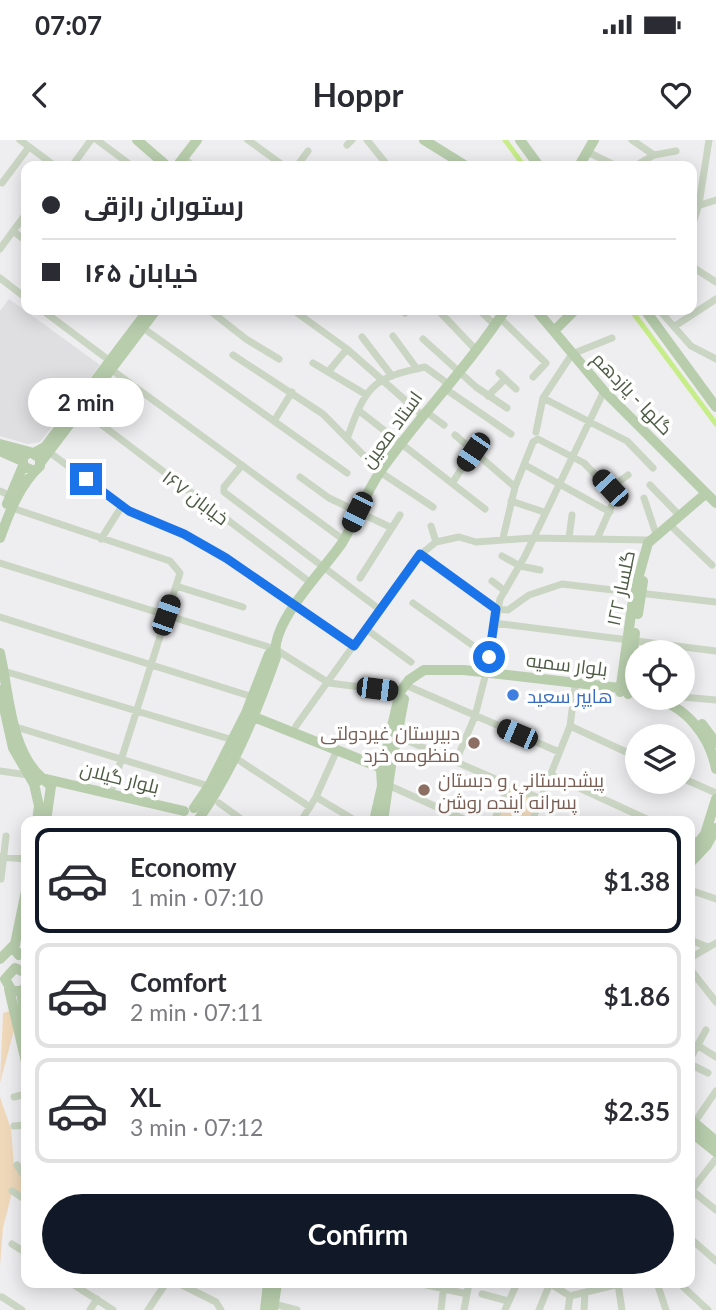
<!DOCTYPE html>
<html lang="en">
<head>
<meta charset="utf-8">
<style>
  body { margin:0; font-family:Lato,Cairo,sans-serif; background:#f2f2f3; color:#2b2b33; height:100vh; display:flex; flex-direction:column; font-size:26px; white-space:nowrap }
  * { box-sizing:border-box; margin:0 }
  p { font-size:23px; color:#7c7c81 }
  .icon { flex:none; width:38px; height:38px; fill:none; stroke:currentColor; stroke-width:2; stroke-linecap:round; stroke-linejoin:round }
  .map { position:relative; flex:1; overflow:hidden }
  .details { position:absolute; left:21px; top:676px; width:674px; height:472px; display:flex; flex-direction:column; background:#fff; border-radius:14px; box-shadow:0 4px 18px #0003 }
  .details>* { flex:none }
  .banner { position:absolute; left:21px; top:21px; width:676px; height:154px; border-radius:14px; box-shadow:0 4px 18px #0003; display:grid; align-content:center; height:154px; padding:0 21px; background:#fff }
  .buttons { position:absolute; left:625px; top:500px; display:grid; gap:14px }
  .buttons a { display:grid; place-items:center; width:70px; height:70px; border-radius:50%; background:#fff; box-shadow:0 4px 18px #0003; font-size:35px }
  .end { position:absolute; width:32px; height:32px; margin:-16px; border:9px solid #1a73e8; background:#fff; box-shadow:0 0 0 4px #fff }
  .from { border-radius:50% }
  .bubble { position:absolute; height:49px; border-radius:24px; background:#fff; box-shadow:0 4px 18px #0003; font-size:23px; font-weight:700; line-height:49px; text-align:center }
  .car { position:absolute; width:21px; height:42px; margin:-21px -10px; border-radius:9px; box-shadow:0 0 5px 2px #0007; background:linear-gradient(#222 24%,#8ab4d8 0 40%,#222 0 76%,#8ab4d8 0 86%,#222 0) }
  .banner b { display:flex; align-items:center; gap:24px; height:66px; font-size:26px }
  .banner b+b { border-top:2px solid #e1e1e2 }
  .banner i { width:18px; height:18px; background:#2b2b33 }
  ul { padding:12px 0 0; list-style:none }
  li { display:flex; align-items:center; gap:21px; height:105px; margin:0 14px 10px; padding:0 7px; border:4px solid #e1e1e2; border-radius:14px }
  li div { flex:1 }
  li b { display:block; font-size:26px }
  li em { font-style:normal; font-weight:700 }
  li.current { border-color:#111827 }
  li>.icon { width:63px; height:63px; stroke-width:1.5 }
  .cta { display:flex; gap:14px; margin-top:auto; padding:14px 21px }
  .cta a { flex:1; height:80px; border-radius:42px; background:#111827; color:#fff; font-size:28px; font-weight:700; line-height:80px; text-align:center }
  .status { display:flex; justify-content:space-between; align-items:center; height:49px; padding:0 35px; background:#fff; direction:ltr }
  .status svg { height:19px; fill:currentColor }
  header { display:flex; justify-content:space-between; align-items:center; height:91px; padding:0 21px; background:#fff; font-size:32px; font-weight:700 }
  .map>svg:first-child { display:block }
  .education { fill:#dfdfe1 }
  .green { fill:#efd8ba }
  .lines { fill:none; stroke-linecap:round; stroke-linejoin:round }
  .canal { stroke:#c6ed87; stroke-width:5 }
  .minor { stroke:#cad5c3; stroke-width:7 }
  .major { stroke:#b7cdac; stroke-width:10 }
  .route { stroke:#1a73e8; stroke-width:9 }
  .shop-dot { fill:#3f7fe0; stroke:#fff; stroke-width:2.5 }
  .education-dot { fill:#8d6e63; stroke:#fff; stroke-width:2.5 }
  .labels { text-anchor:middle; dominant-baseline:central; stroke-width:7; stroke-linejoin:round; paint-order:stroke }
  .street-label { font-size:19px; fill:#4d5b45; stroke:#fff }
  .shop-label { font-size:19px; fill:#366cbe; stroke:#fff; text-anchor:start }
  .education-label { font-size:19px; fill:#785e54; stroke:#fff; text-anchor:end }
</style>
</head>
<body>
<div class="status"><b>07:07</b><svg viewBox="0 0 49 12"><path d="M0 12V9h3v3zM5 12V6h3v6zM10 12V3h3v9zM15 12V0h3v12zM26 1h20v11H26zM47 4h2v5h-2z"/></svg></div>
<header><svg class="icon" aria-label="back" viewBox="0 0 24 24"><path d="M15 5l-7 7 7 7"/></svg>Hoppr<svg class="icon" aria-label="heart" viewBox="0 0 24 24"><path d="M12 20l-8-8c-3-5 5-10 8-4 3-6 11-1 8 4z"/></svg></header>
<div class="map">
<svg width="716" height="1170" viewBox="0 0 716 1170">
  <rect width="100%" height="100%" fill="#eeedf0"/>
  <path class="education" d="M9 159 100 225 40 302 28 304 0 296V171Z"/>
  <path class="green" d="M510 648 537 660 528 681H497Z
    M10 871 14 890 0 943 3 873Z
    M0 957 11 989 14 1026 26 1044V1060L12 1052 3 1088 0 1126Z"/>
  <g class="lines">
    <path class="canal" d="M505 0 524 26
      M631 170 716 284"/>
    <path class="minor" d="M20 0 55 26
      M97 0 132 26
      M248 0 284 26
      M367 0 388 26
      M632 0 654 15
      M347 5 352 0
      M586 11 616 26
      M183 18 194 26
      M72 26 91 0
      M297 26 308 11
      M635 26 654 15 676 11
      M2 43 29 7
      M691 68 716 60
      M26 74 13 91 26 101
      M691 90 699 64 709 0
      M0 109 13 91
      M691 126 716 142
      M0 138 26 158
      M42 170 110 221
      M209 170 246 199 279 219
      M293 170 347 209 422 275
      M402 170 405 173 409 170
      M438 170 475 209
      M479 170 495 185
      M660 171 691 206 716 219
      M500 178 546 223 533 237
      M675 186 716 159
      M143 188 347 333
      M393 196 417 229
      M362 197 392 236
      M612 198 572 214 543 258 627 301 653 328
      M423 199 476 247 507 268
      M233 215 323 274 380 332 433 367
      M313 223 365 254
      M112 230 344 400
      M328 232 347 209
      M499 233 516 249
      M444 248 511 294
      M488 256 505 239
      M82 270 311 443
      M358 270 485 369
      M425 271 444 285
      M274 281 292 252
      M536 292 543 258
      M455 295 515 347
      M348 296C366 247 371 238 425 227L447 243
      M49 312 129 371 184 394 226 418 354 506
      M242 325 224 347V352L379 469
      M525 325 610 372
      M300 337 329 358 390 387
      M453 342 473 311
      M650 345 679 375
      M610 348 628 335
      M0 351 11 356
      M644 358 656 394
      M511 361 544 372
      M12 368 170 421 180 433 111 652
      M669 384 712 425
      M431 386 436 402
      M503 398 515 347 533 302 538 299 584 323 616 356 597 399
      M569 398 572 375
      M101 399 122 366
      M420 414 496 469
      M502 416 520 426 540 430
      M0 423 275 509 329 543 400 552
      M360 438 400 375
      M492 441 505 451
      M176 446 243 467
      M413 463 489 517
      M496 469 508 470 529 455 562 444 716 462
      M0 477 253 557
      M494 483 716 511
      M366 489 411 522
      M4 531 233 600
      M487 533 500 459 525 416 604 251
      M410 547 559 612
      M682 557 716 560
      M296 586 416 418 436 402 459 397 476 402 532 398 649 400
      M570 586 637 617
      M16 587 209 646
      M397 596 541 659
      M234 617 310 667
      M456 621 475 576 485 537
      M0 631 28 635
      M551 635 651 681
      M682 638 716 653
      M390 646 468 681
      M316 657 356 681
      M219 663 244 681
      M183 681V680
      M301 681 316 657 337 610
      M494 681 509 645
      M532 681 570 586 575 548
      M690 698 699 703
      M0 717 26 719
      M1 739 6 696
      M690 750 716 759
      M690 800 708 807
      M690 818 716 803
      M690 829 716 862
      M697 905 716 917
      M690 919 706 890
      M690 924 708 933
      M14 957 26 954
      M694 983 716 951
      M14 986 26 985
      M17 1025 26 1039
      M690 1049 716 1070
      M12 1051 26 1060
      M690 1052 716 1019
      M690 1098 716 1121
      M12 1104 26 1113
      M71 1143 113 1170
      M178 1143 216 1162 221 1170
      M418 1143 467 1154
      M549 1143 570 1156 623 1143
      M657 1143 666 1170
      M679 1143 708 1170
      M618 1144 622 1170
      M482 1154 508 1161
      M2 1157 22 1170
      M274 1164 297 1170
      M90 1170 97 1159
      M148 1170 166 1143
      M441 1170 444 1143
      M464 1170 469 1143
      M505 1170 517 1143
      M539 1170 550 1143
      M568 1170 570 1156
      M584 1170 585 1153"/>
    <path class="major" d="M137 0 167 26
      M424 0 466 26
      M520 0 539 26
      M177 26 197 0
      M579 26 594 0
      M536 170 604 251 716 363
      M645 170 716 267
      M554 191 575 170
      M0 304 30 312
      M0 311 22 321
      M34 313 45 307 146 173
      M41 322 156 170
      M7 364 23 326
      M0 398C9 373 20 344 40 326V318L30 312 23 317V326L34 331
      M638 474 643 441
      M0 513C9 552 10 610 42 638
      M0 550 13 608 34 644
      M620 552 634 453 648 403 704 355 709 356
      M628 554 635 493
      M653 558C686 566 710 596 716 629
      M249 575 379 627
      M702 584 716 603
      M383 616 391 619 388 629H381L378 623 387 608 400 552 409 540 424 530H464L637 550
      M392 622 404 559
      M46 639 184 671
      M194 668 209 646 246 573 269 514 275 509
      M198 680C233 630 256 574 276 517 269 483 324 430 342 403 356 380 365 354 380 332 419 276 468 227 505 170
      M37 681 39 666 34 644 42 638 51 646 46 681
      M374 681 382 646 381 629
      M383 681 391 626
      M690 713 705 694 716 659
      M690 723 707 705 716 688
      M26 811 19 815 14 809 26 751
      M0 819 14 805
      M26 833 15 828 5 839 12 851H21L26 847
      M9 849 26 922
      M21 851 26 885
      M690 979 716 1001
      M690 991 716 1012
      M265 1170 268 1143
      M273 1170 277 1143"/>
  </g>
  <g class="lines">
    <path class="route" d="M86 339 129 371 184 394 226 418 354 506 420 414 496 469 489 517"/>
  </g>
  <circle class="shop-dot" cx="513" cy="555" r="7"/>
  <g class="education-dot">
    <circle cx="474" cy="603" r="7"/>
    <circle cx="424" cy="650" r="7"/>
  </g>
  <g class="labels">
    <g class="street-label">
      <text transform="translate(633 253) rotate(46)">گلها - یازدهم</text>
      <text transform="translate(391 289) rotate(-54)">استاد معین</text>
      <text transform="translate(196 357) rotate(37)">خیابان ۱۶۷</text>
      <text transform="translate(620 448) rotate(-78)">گلسار ۱۲۲</text>
      <text transform="translate(567 524) rotate(7)">بلوار سمیه</text>
      <text transform="translate(120 637) rotate(14)">بلوار گیلان</text>
    </g>
    <g class="shop-label">
      <text x="527" y="555">هایپر سعید</text>
    </g>
    <g class="education-label">
      <text x="460" y="592">دبیرستان غیردولتی<tspan x="460" dy="22">منظومه خرد</tspan></text>
      <text x="438" y="639" text-anchor="start">پیشدبستانی و دبستان<tspan x="438" dy="22">پسرانه آینده روشن</tspan></text>
    </g>
  </g>
</svg>
<div class="buttons">
<a><svg class="icon" aria-label="locate" viewBox="0 0 24 24"><circle cx="12" cy="12" r="6"/><path d="M12 2v4M12 18v4M2 12h4M18 12h4"/></svg></a>
<a><svg class="icon" aria-label="layers" viewBox="0 0 24 24"><path d="M12 4l9 5-9 5-9-5zM3 14l9 5 9-5"/></svg></a>
</div>
<i class="end from" style="left:489px;top:517px"></i>
<i class="end" style="left:86px;top:339px"></i>
<div class="bubble" style="left:28px;top:238px;width:116px">2 min</div>
<i class="car" style="left:473px;top:312px;rotate:214deg"></i>
<i class="car" style="left:610px;top:348px;rotate:317deg"></i>
<i class="car" style="left:357px;top:372px;rotate:206deg"></i>
<i class="car" style="left:166px;top:475px;rotate:19deg"></i>
<i class="car" style="left:377px;top:549px;rotate:97deg"></i>
<i class="car" style="left:517px;top:594px;rotate:293deg"></i>
<div class="banner">
<b><i class="from"></i>رستوران رازقی</b>
<b><i></i>خیابان ۱۶۵</b>
</div>
<section class="details">
<ul>
<li class="current"><svg class="icon" aria-label="car" viewBox="0 0 24 24"><path d="M5 17H2v-5l4-1 3-4h7l3 4 3 1v5h-3M9 17h6M6 11h13"/><circle cx="7" cy="17" r="2"/><circle cx="17" cy="17" r="2"/></svg><div><b>Economy</b><p>1 min · 07:10</p></div><em>$1.38</em></li>
<li><svg class="icon" aria-label="car" viewBox="0 0 24 24"><path d="M5 17H2v-5l4-1 3-4h7l3 4 3 1v5h-3M9 17h6M6 11h13"/><circle cx="7" cy="17" r="2"/><circle cx="17" cy="17" r="2"/></svg><div><b>Comfort</b><p>2 min · 07:11</p></div><em>$1.86</em></li>
<li><svg class="icon" aria-label="car" viewBox="0 0 24 24"><path d="M5 17H2v-5l4-1 3-4h7l3 4 3 1v5h-3M9 17h6M6 11h13"/><circle cx="7" cy="17" r="2"/><circle cx="17" cy="17" r="2"/></svg><div><b>XL</b><p>3 min · 07:12</p></div><em>$2.35</em></li>
</ul>
<div class="cta"><a>Confirm</a></div>
</section>
</div>
</body>
</html>
